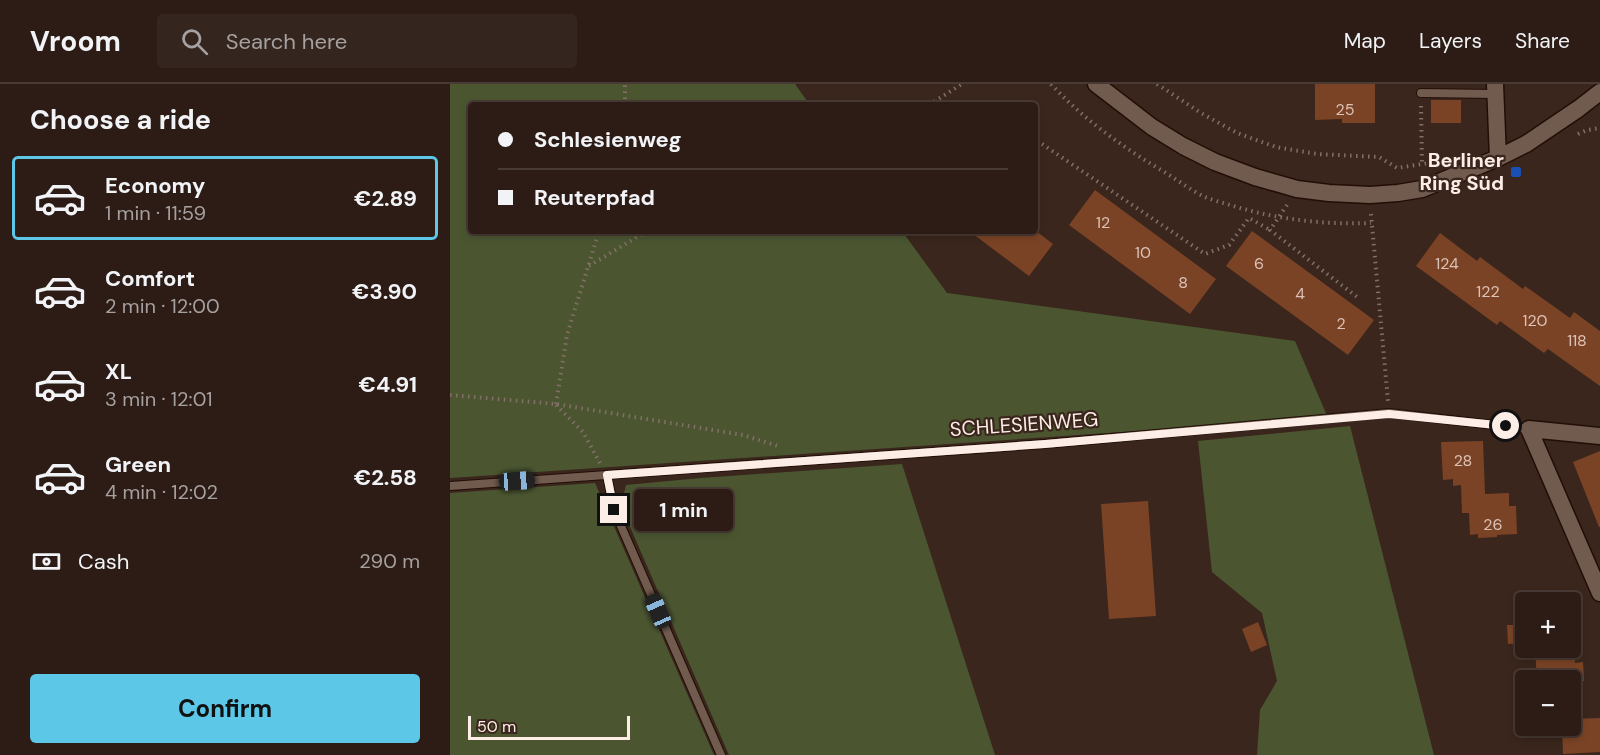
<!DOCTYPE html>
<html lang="en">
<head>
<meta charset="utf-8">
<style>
  body { margin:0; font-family:"DM Sans",sans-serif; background:#34251e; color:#f1f3f6; height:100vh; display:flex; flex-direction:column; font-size:22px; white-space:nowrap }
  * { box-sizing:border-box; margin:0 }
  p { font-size:20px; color:#a6a1a0 }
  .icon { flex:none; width:33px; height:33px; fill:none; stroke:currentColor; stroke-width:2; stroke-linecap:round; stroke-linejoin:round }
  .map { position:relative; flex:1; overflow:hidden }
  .side { display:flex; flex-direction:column; background:#2c1c15; width:450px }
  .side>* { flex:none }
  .top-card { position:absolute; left:18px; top:18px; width:570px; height:132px; border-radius:6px; box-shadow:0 3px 9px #0003,0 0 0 2px #483a34; display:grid; align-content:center; height:132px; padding:0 30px; background:#2c1c15 }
  .fabs { position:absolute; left:1065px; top:508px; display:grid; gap:12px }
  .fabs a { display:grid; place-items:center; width:66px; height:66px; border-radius:6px; background:#2c1c15; box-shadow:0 3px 9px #0003,0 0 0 2px #483a34; font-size:30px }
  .scale { position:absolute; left:18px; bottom:15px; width:162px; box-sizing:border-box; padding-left:6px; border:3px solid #fcede7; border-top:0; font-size:16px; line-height:21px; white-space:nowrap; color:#fcede7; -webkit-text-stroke:4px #3a261c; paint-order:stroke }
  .end { position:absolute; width:27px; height:27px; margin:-14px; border:8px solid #fcede7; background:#111; box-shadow:0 0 0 3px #111 }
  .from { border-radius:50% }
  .bubble { position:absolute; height:42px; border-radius:6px; background:#2c1c15; box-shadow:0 3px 9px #0003,0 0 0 2px #483a34; font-size:20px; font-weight:700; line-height:42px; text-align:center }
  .car { position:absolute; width:18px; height:36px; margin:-18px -9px; border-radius:8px; box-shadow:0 0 4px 2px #0007; background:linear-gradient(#222 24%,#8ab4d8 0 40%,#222 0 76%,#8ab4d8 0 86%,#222 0) }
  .top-card b { display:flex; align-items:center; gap:21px; height:57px; font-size:22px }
  .top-card b+b { border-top:2px solid #483a34 }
  .top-card i { width:15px; height:15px; background:#f1f3f6 }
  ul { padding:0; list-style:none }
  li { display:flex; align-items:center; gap:18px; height:84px; margin:0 12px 9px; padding:0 18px; border:3px solid transparent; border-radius:6px }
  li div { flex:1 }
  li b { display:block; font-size:22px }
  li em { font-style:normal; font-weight:700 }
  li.on { border-color:#5dc7e8 }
  li>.icon { width:54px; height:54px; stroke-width:1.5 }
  h2 { padding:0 30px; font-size:27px; line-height:72px }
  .pay { display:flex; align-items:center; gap:15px; height:66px; padding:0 30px; font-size:22px }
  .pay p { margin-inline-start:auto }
  .action { display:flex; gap:12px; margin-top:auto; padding:12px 30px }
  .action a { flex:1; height:69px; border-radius:6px; background:#5dc7e8; color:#111; font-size:24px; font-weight:700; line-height:69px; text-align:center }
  header { display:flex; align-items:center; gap:36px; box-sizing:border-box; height:84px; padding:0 30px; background:#2c1c15; border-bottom:2px solid #483a34 }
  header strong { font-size:28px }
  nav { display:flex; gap:33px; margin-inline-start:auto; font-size:21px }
  .search { width:420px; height:54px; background:#34251e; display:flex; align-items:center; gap:15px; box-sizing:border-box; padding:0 21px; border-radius:6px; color:#a6a1a0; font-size:22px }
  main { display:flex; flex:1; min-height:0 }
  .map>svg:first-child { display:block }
  .green { fill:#4b5631 }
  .building { fill:#7b4326 }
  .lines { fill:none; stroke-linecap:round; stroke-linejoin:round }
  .lane-casing { stroke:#210e06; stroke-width:10 }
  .street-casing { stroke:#210e06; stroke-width:19 }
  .path { stroke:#827068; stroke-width:4; stroke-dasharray:1.5 4.5; stroke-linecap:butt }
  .lane { stroke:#715a4e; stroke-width:8 }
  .street { stroke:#715a4e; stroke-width:16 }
  .route { stroke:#fcede7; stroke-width:8 }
  .transit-dot { fill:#1a4fb4; stroke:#3a261c; stroke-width:2 }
  .labels { text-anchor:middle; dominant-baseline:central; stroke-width:4.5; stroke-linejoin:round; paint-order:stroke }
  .number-label { font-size:16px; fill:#dcc2b7 }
  .poi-label { font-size:20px; font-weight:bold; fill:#fcede7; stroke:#3a261c; text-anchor:end }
  .street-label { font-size:20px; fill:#fcede7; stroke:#3a261c }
</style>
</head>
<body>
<header>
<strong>Vroom</strong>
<div class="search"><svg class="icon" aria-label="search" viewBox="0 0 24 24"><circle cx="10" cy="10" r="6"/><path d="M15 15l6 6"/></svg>Search here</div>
<nav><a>Map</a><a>Layers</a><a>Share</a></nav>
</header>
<main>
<section class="side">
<h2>Choose a ride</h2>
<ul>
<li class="on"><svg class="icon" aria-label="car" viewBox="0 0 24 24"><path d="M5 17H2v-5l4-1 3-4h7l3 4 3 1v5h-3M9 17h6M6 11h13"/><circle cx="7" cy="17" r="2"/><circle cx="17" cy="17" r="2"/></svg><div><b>Economy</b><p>1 min · 11:59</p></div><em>€2.89</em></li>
<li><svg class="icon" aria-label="car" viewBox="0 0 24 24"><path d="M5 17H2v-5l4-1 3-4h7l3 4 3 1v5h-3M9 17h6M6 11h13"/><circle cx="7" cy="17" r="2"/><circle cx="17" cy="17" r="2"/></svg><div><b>Comfort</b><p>2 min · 12:00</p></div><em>€3.90</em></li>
<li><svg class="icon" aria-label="car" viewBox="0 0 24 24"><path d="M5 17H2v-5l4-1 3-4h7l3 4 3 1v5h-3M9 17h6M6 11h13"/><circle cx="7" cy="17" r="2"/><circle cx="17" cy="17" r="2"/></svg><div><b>XL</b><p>3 min · 12:01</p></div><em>€4.91</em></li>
<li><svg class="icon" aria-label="car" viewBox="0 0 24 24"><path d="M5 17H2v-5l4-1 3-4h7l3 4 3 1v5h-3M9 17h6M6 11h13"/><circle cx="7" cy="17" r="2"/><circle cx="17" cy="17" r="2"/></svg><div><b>Green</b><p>4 min · 12:02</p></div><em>€2.58</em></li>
</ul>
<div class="pay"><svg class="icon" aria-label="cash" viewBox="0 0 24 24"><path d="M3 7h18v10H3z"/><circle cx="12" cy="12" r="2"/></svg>Cash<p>290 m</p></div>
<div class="action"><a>Confirm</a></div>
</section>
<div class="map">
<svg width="1150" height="671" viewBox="0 0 1150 671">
  <rect width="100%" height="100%" fill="#3a261c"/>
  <path class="green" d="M0 0H345L360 21H21V147H452L497 209 845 257 878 334 0 394Z
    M900 342 984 671H807L810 626 827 597 812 529 762 488 748 357Z
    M452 380 545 671H279L171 422 176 401 251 394Z
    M145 399 264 671H0V409Z"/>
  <path class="building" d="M865 0H925V39H892V35L865 36Z
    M981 16H1011V39H981Z
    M645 106 766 195 740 230 619 141Z
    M519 147H586L603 160 579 192Z
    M802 147 924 236 898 271 776 182Z
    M990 149 1027 177 1030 173 1073 205 1075 202 1120 234 1124 228 1150 247V302L1098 265 1094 269 1050 237 1047 241 966 182Z
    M1033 357 1035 410 1059 409V422H1066L1067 450 1047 451V453L1028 454V450L1020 451 1019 429H1012L1011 401 1003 402V395L993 396 991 358Z
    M1150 367V443H1149L1123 378Z
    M698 417 706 532 659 535 651 420Z
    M808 538 817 561 801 568 792 545Z
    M1057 541H1076V559L1058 560Z
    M1085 564H1124L1125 579 1133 578 1134 597H1087Z
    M1150 634V668L1113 670 1112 642H1120V635Z"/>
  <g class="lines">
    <g class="lane-casing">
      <path id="lane" d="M971 9 1045 10
        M157 391 164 426 271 671
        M0 402 595 360 939 329 1079 345"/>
    </g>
    <g class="street-casing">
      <path id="street" d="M646 0 702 43 733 62 765 78 805 93 847 105 879 109 920 111 948 109 972 105 1048 74 1076 60 1128 25 1150 8
        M1045 0 1048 74
        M1150 352 1079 345 1150 509"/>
    </g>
    <path class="path" d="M601 0C634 36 674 64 716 89 729 97 742 107 755 113 762 116 770 118 777 120 824 135 872 141 921 139
      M707 0 751 29 787 49 826 63 867 70 929 73 947 84 985 78
      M175 21V0
      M479 21 512 0
      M971 22 972 81
      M1128 50 1137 46 1150 44
      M592 60 755 170 779 161 799 134 820 146
      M837 121 820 146 907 213
      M921 130 938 317
      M139 182 197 147
      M0 311 106 320 293 351 331 363
      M106 320 117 251 149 147
      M106 321 133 348 150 379"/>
    <use href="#lane" class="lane"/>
    <use href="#street" class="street"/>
  </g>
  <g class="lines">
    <path class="route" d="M164 426 157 391 595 360 939 330 1056 342"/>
  </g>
  <rect class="transit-dot" x="1060" y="82" width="12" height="12" rx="3"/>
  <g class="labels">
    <g class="number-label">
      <text x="895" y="25">25</text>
      <text x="653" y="138">12</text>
      <text x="693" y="168">10</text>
      <text x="809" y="179">6</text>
      <text x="997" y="179">124</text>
      <text x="733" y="198">8</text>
      <text x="1038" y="207">122</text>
      <text x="850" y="209">4</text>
      <text x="1085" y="236">120</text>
      <text x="891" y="239">2</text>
      <text x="1127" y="256">118</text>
      <text x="1013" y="376">28</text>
      <text x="1043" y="440">26</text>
    </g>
    <g class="poi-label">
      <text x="1054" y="76">Berliner<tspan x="1054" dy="23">Ring Süd</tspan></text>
    </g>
    <g class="street-label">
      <text transform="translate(574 340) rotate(-4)">SCHLESIENWEG</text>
    </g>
  </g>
</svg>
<div class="fabs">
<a>+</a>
<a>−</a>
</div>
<div class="scale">50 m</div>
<i class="end from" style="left:1056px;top:342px"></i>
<i class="end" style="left:164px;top:426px"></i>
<div class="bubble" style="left:184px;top:405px;width:99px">1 min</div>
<i class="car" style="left:67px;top:397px;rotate:86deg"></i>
<i class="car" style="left:208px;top:527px;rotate:336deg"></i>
<div class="top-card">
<b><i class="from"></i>Schlesienweg</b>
<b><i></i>Reuterpfad</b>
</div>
</div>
</main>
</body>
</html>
